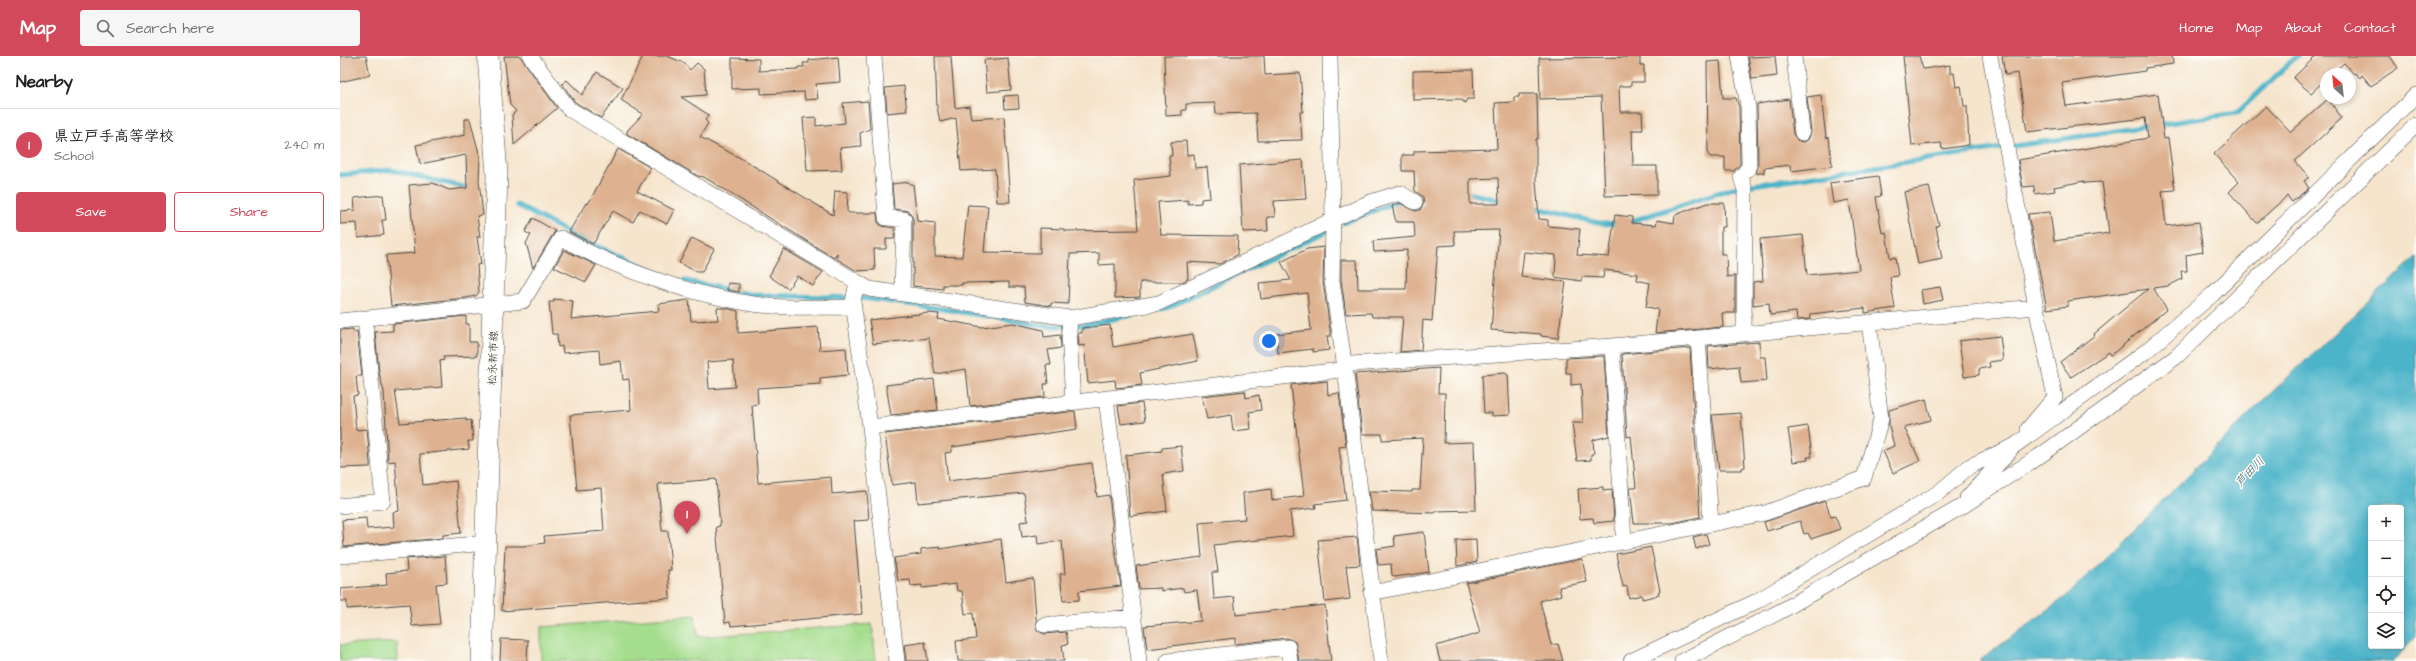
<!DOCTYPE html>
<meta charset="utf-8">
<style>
:root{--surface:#fff;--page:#f6f6f6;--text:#222;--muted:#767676;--line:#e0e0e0;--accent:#d1495b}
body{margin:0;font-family:"Architects Daughter","Klee One",sans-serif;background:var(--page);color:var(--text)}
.controls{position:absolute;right:12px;bottom:12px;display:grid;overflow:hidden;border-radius:4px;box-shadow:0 2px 6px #0003}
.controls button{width:36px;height:36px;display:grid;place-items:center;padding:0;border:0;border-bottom:1px solid var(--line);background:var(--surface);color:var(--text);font:20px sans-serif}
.compass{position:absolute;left:1980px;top:12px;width:36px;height:36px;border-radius:50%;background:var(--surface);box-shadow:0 2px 6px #0003;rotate:333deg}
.you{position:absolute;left:929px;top:285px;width:14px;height:14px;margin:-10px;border:3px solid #fff;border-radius:50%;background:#1a73e8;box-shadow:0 0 0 6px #1a73e833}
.badge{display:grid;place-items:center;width:26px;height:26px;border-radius:50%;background:var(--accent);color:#fff;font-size:13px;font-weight:700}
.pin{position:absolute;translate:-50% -33px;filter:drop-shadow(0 1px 2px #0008)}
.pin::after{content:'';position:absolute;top:21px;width:14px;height:12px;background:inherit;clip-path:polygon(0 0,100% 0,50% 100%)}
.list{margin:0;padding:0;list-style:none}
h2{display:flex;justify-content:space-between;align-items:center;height:52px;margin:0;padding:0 16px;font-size:17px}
h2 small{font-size:13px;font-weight:400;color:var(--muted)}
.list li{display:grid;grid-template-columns:26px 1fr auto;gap:12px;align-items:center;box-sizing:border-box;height:72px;padding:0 16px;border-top:1px solid var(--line)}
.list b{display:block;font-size:15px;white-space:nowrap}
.list p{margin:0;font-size:13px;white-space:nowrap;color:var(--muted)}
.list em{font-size:13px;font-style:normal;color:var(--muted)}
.actions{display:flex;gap:8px;padding:12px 16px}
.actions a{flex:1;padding:9px 0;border:1px solid var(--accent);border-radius:4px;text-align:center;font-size:14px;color:var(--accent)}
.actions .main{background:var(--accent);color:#fff}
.icon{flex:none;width:22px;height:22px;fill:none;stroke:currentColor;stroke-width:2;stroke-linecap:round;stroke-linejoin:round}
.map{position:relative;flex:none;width:2076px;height:605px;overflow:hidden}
header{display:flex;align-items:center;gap:24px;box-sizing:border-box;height:56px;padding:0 20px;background:var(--accent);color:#fff}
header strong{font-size:19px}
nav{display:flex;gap:22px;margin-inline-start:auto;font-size:14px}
.search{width:280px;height:36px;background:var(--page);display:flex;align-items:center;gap:10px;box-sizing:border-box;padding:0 14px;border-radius:4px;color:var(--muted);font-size:15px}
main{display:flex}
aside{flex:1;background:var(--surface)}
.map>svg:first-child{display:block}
.green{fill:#a5dd8e;stroke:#68845c}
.water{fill:#4bb4c9;stroke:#3b707a;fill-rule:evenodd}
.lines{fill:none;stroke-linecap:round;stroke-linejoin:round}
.stream{stroke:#4bb4c9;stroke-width:5}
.building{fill:#deb290;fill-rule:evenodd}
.minor-casing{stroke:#494743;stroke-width:16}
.secondary-casing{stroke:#494743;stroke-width:22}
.minor{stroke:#fff;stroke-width:15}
.secondary{stroke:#fff;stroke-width:21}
.labels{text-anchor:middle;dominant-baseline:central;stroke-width:3;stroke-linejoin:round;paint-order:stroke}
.street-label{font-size:11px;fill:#2b2b2b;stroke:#fdfcf7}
.water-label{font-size:12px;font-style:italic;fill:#38626a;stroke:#fdfcf7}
</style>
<header>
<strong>Map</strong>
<div class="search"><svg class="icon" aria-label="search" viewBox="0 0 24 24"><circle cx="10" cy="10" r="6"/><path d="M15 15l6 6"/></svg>Search here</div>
<nav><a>Home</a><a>Map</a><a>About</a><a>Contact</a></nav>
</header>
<main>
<aside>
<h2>Nearby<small></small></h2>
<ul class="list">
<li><span class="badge">1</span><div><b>県立戸手高等学校</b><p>School</p></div><em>240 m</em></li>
</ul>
<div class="actions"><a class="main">Save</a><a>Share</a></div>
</aside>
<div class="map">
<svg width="2076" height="605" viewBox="0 0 2076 605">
<rect width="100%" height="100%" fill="#fdfcf7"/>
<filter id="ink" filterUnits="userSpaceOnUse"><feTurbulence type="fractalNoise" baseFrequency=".025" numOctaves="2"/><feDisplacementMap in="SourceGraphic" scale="8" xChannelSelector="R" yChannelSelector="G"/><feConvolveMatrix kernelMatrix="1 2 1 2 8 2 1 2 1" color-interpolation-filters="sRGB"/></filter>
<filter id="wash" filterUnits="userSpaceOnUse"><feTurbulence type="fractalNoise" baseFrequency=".012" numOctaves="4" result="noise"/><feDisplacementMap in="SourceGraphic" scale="16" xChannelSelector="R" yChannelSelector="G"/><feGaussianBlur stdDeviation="0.9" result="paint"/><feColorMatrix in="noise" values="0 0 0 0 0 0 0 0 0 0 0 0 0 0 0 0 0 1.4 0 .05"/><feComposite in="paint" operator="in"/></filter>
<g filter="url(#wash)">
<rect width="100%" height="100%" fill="#f6e5cd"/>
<path class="green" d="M355,559L358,581L532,568L536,605H201V571Z
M57,586L58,605H0V589Z"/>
<path class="water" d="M2076,201V581L2053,605H1639L1728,539L1915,352ZM2031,452H2061V590H2031Z"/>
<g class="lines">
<path class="stream" d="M0,119L51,114L132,133
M1124,136L1165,145
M177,149L238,182L326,220
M1193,151L1263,168L1289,166L1393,132L1897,57L1957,0
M1004,167L1056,146
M345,225L414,239L522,242L597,252L707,270L744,269L792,259
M821,253L829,251L989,174"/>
</g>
<g id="blocks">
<path class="building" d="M0,0H26L30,19L0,26Z
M164,0H180L217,52L174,89L172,59L176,55L170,49Z
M303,0H327L344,7L350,14L357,7L364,13L366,39L341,41L369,59L365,64L368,67L360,81L404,104L493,159L495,135L508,136L507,155L509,157H537L538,166L541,170L555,172L554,183H546V193H534L535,214L517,215L497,203V197L494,202L364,121L358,120L287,78V75L303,58L281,44Z
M595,0H611L615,52L629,50L631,63L664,61L670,146H657L655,113L621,115L616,62L600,66L597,51Z
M824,0H924L925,19L960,17L963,56H960L962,84L918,85L916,57L876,58L875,47L846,48V54H842V59L826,60Z
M1435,0L1437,20L1412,23L1408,1Z
M1563,0H1579L1583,13L1610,9V17H1614L1616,31L1621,30L1624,50H1627L1629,89L1602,93L1601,87L1572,90Z
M1662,0H1832L1833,8L1805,12V15L1722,27L1726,50L1818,38L1824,83L1828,82L1835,134L1822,135L1826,170L1859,166L1863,196L1846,199L1847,215H1841L1842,223L1828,230L1813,232L1827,253L1771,299L1769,296L1731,321L1720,306L1755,279L1754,278L1808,233L1728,245V250L1707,253L1688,158L1710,156L1714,185L1769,177L1762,126L1744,127V125L1714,131L1715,135L1695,138L1694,130L1683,131L1678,104L1808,82L1805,62L1687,76L1678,17L1665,19Z
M1976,0H2050L2058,12L2031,30L2022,19L2020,22L2015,17L2014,18L2004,7L1991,18H1986V23L1971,37L1953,22Z
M498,1L500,26L476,28L478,43L465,44L464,36L421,38V32L392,33V2L419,3V15L458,13V11H464L463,7H469V4Z
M1300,1V9H1304V26H1291V30H1279L1280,56H1302L1303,74H1292L1293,110H1317V139L1265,140L1261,41L1200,43L1199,2Z
M668,2L671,34L647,36L644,4Z
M1380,5L1383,42H1396L1399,51L1400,108L1394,115H1385V101H1370L1368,98L1367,6Z
M1133,14L1134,43H1127L1125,47L1120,43L1073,44V15Z
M257,16L283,32L261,62L235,46L222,28L227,24L242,39Z
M564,30L567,55L547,57L545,32Z
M1179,38H1197L1198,83H1196V125L1199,163L1208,164V170L1240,173L1237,199L1269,201L1275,159L1292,161V167L1316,169L1317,164L1334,167L1335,159L1367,147H1384L1385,171H1381V198H1386L1387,221L1395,220V257H1382L1383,271L1315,277L1318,253L1306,251L1310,227L1297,224L1298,218L1264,214L1263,222L1242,221L1241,225L1215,221L1216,199L1184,196L1181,221L1226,226L1218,282L1201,280V278L1151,274L1159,174L1114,175L1115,189L1098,190L1092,265L1083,264L1081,294L1060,296L1063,261H1032L1031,257L1006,258L1001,224V204H1017L1018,233H1066L1067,194L1034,196L1033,185L1075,181L1074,166H1056L1052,150L1060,147L1075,155L1080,154L1084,147L1083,141L1075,135L1074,115H1062V99H1074V95L1157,93L1155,47L1174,46V41H1179ZM1158,122L1159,148H1130V123Z
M678,39L679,52L665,53L664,40Z
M1481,39L1486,82L1489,81L1492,110L1451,115L1450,109L1424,112V117H1416L1418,111L1417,48L1449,43L1453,78L1458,85L1463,86L1468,84L1471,76L1467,41Z
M1988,43L2002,62L1955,105L1969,121L1964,125L1969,132L1952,146L1947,140L1917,167L1889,136L1899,126L1874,98L1926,50L1951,76Z
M528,45L530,73L520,77L521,90L500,92L502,114L467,115L463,62L476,61V70L505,67L503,47Z
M125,63H130L140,101L139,125L143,159L137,160L140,181H137L141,208L137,209L139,236L136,240L125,242L51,250L46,199L75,197L69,129L93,127L109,134L127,132L126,99L80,108L76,89L125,79Z
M846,85L847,99L854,98L855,112L867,111L870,142L861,143V147L848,148V144L818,146L821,179L898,180L897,199L880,208L847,206L848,223L842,226H800V241L775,242V208L759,209V197L730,198L728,248L711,247V250L685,246L684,231H669V226L622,227V229H603V233L573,230V163L569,155L554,153L552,128L569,126V128H573L577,165L595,167V200L622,201L628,149L648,150L644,196L700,197V172L724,173V175L798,174L794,124L831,120L829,100H832L831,86Z
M278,93L311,112L297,135L334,154L327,168L300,154L293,166L273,155L253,188L229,176L246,147L248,148Z
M963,104L966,143L934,145L935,161H927L928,175L903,176L899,109Z
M1538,120L1541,140L1536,141L1542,177L1546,176L1550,202L1555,201L1558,220L1550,221L1555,252L1525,257V252L1470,258L1471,263L1457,264L1456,256L1430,259L1429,247L1413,249V226L1423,225L1420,183L1463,179L1467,219L1519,214L1509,144L1493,147L1490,127Z
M1589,131L1599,169L1596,170L1602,203L1578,208L1564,136Z
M43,139L46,164H42L44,179L18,182L17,167L0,168V155L15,154L14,142Z
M193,162L215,175L193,212L186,187L191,179L185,176Z
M352,182L374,193L362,216H357L339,207Z
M984,191L983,226L991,280H987L989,294L973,296V293L938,297L936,278L971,274L967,237L921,243L919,227L951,224L941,206L967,193Z
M444,193L483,216L473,230L457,220L448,233L429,220Z
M224,194L256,209L246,226L214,211Z
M388,227L399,228V236L387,234Z
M1600,231L1603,244L1583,248L1581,234Z
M214,243L233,245L231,263L319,255L318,248L349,244L351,265L378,264L377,252H386L398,255V277L478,271L480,294L506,292L508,319L480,322V328L417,332L418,348L412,349L418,427L491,421L492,438L527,435L529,464L514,465L522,558L391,570L390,566L385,567L376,471L380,470L376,423L318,428L322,475H328L331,514H328L330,542L162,555L165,490H183L205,487L204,480L264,475L261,432L237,434L230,359L291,354L289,323L283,324L281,305L260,308L259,294L223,297L222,290L218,291L217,278H212L209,246H214ZM393,304L395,331L369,333L367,306Z
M588,257L599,258L598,263L642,271L673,267L703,274L704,281L720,279L721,292L708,294L711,309H706L708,328H704L705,341L630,350L626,313L595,318L589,282L533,288L529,264Z
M126,260V268H129V286H137V300L103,301L104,304L100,305L102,331L55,335L60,367L126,362V365L131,364L133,385H128L129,393L80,398L83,429L116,425L121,477L103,479V482L4,491L2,464L26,462L27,473L54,471L53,456L59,455L55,405L48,406L44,336L39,317L35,276L53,275V268Z
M770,269L773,291L853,278L858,305L800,317L802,329L776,332L775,324L748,327L744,289L739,290L738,277H742V272Z
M13,273V276L17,275L22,320H16L18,339L13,340L16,374L27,373L30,407V411L0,412V274Z
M1660,280L1663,304L1649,306L1650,311L1639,313V319L1624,321L1619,285Z
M1419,286L1420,301H1425L1427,325L1401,327L1399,310L1369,313L1368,290Z
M1350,292L1360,461L1332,467H1294L1290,432H1296L1291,380L1287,381L1282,298Z
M1264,300L1269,380L1253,384L1254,398H1251V404L1237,405L1232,367H1243L1241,328L1231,329V317H1226V302Z
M1099,312L1098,337H1105L1104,387L1134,386L1136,454L1095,455V457L1032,455L1029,435L1072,436V434H1080L1083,382L1042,384V378H1022L1015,318Z
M1165,317L1168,319L1170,359L1152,360V357H1144L1142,319Z
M594,323L598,354L551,359L546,329Z
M987,325L988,339L999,337L1006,390L999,391L1006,444L975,448L976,452L950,455L953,480L874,489L878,516H872L874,543L894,541L896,559L985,549L991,605H959L955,586L947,582L895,588V582L807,593L804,570L861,565L857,534L844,536L843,532L821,535V532L799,533L796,510L862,501L859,467L905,463L903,437L931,433L932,444L964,440L951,329Z
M905,335L906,342L919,339L921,354L909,356L911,373L893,375L891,359L867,363L862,340Z
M1586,343L1591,364L1564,371L1580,405L1553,417L1543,395L1554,390L1549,369V354Z
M802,347L805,365L781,368L778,350Z
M735,355L737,373L612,391V396L605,397L608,425L752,407L757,441L769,439L773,475L772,476L781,530L739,535V544L723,545L720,518H725L722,485L698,488L697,479L682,481L680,466L688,465L684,437L578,447L576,426L552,429L545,378Z
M1401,357L1405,411L1402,412V414H1379L1372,359Z
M1468,370L1472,401H1467L1468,404L1453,406L1448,373Z
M841,390L844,415L823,418L827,455L790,460L786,399L822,395V392Z
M1263,431V434L1272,433L1274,465L1254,467L1253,462L1240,463L1238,433Z
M1485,445L1491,461L1495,460L1500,473L1471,483L1468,477L1464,478L1460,465L1427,475L1424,466Z
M1084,476L1089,516L1055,521L1052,519L1051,508L1038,509L1036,493L1055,490L1054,480Z
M1366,478L1369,488L1356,493L1353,481Z
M1017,481L1020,509L1006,510L1010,543L985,546L978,484Z
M661,483L666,526L693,522L697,574L704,578L726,576L728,588L722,589L724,605H618L616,585L636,583L633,557L625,558L622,535H617L616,528L582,532V529L571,530L570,524L558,525L554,502L581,498V493L600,491V493Z
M1136,483L1137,506L1117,510L1116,484Z
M1311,491L1320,535L1318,536L1319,539L1302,543V539L1289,542L1287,530L1283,531L1276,498Z
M105,500L107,527L96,528L100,568L72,570L69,548L7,553V545H0V533L47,529L46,517L67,515L66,503Z
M1242,503L1247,526L1219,531L1221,539L1200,545L1211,589L1218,588L1223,605H1100L1096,590L1140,577L1126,527Z
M161,583L188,584L187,605H160Z
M585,586L588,605H566L564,589Z"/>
</g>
</g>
<g filter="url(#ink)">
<use href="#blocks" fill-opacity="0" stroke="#494743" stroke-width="1"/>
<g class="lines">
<defs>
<path id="minor" d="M190,0L229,53L517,226L513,246L530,371L557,605
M534,0L546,162L564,163L562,238
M990,0L993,164L992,225L1005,312L1041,605
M1399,0L1408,50L1409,111L1401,121L1405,134L1404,278
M1454,0L1462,77
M1650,0L1696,251L1715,341L1688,373
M517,226L529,233L730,262L819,247L1028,147L1060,137L1075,146
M730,262L729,276L733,346
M0,265L183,245L221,182C280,214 342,236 407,247C442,253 479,251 514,251
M1358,282L1371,467
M1272,290L1284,485
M766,342L799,605
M530,371L1000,314L1012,308L1272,290L1696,251
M1627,442L1669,396
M0,450L43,445L25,263
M0,500L147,487
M1031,537L1425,457L1524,422L1541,363L1529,266
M704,569L793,561
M828,605L948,591L950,605
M1291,605L1417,545L1598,437L1630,410L1674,390L1805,296L1873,238L2076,39
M1342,605L1443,554L1626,448L1704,397L1836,301L2076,69"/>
<path id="secondary" d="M142,605L157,118L148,0"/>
</defs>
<use href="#minor" class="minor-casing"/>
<use href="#secondary" class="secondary-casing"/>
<use href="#minor" class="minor"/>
<use href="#secondary" class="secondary"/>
</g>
</g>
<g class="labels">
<g class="street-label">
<text transform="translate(153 302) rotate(-88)">松永新市線</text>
</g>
<g class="water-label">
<text transform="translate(1910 416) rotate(-47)">芦田川</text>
</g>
</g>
</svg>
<div class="controls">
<button>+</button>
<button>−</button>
<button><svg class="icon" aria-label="locate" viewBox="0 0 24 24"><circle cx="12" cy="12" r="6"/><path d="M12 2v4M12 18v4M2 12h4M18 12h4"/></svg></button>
<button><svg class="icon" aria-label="layers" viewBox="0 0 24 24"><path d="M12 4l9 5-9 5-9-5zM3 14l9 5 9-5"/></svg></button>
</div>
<svg class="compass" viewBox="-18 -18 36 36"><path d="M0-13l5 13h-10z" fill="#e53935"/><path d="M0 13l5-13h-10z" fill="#767676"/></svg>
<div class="you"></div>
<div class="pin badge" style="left:347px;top:478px">1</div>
</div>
</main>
